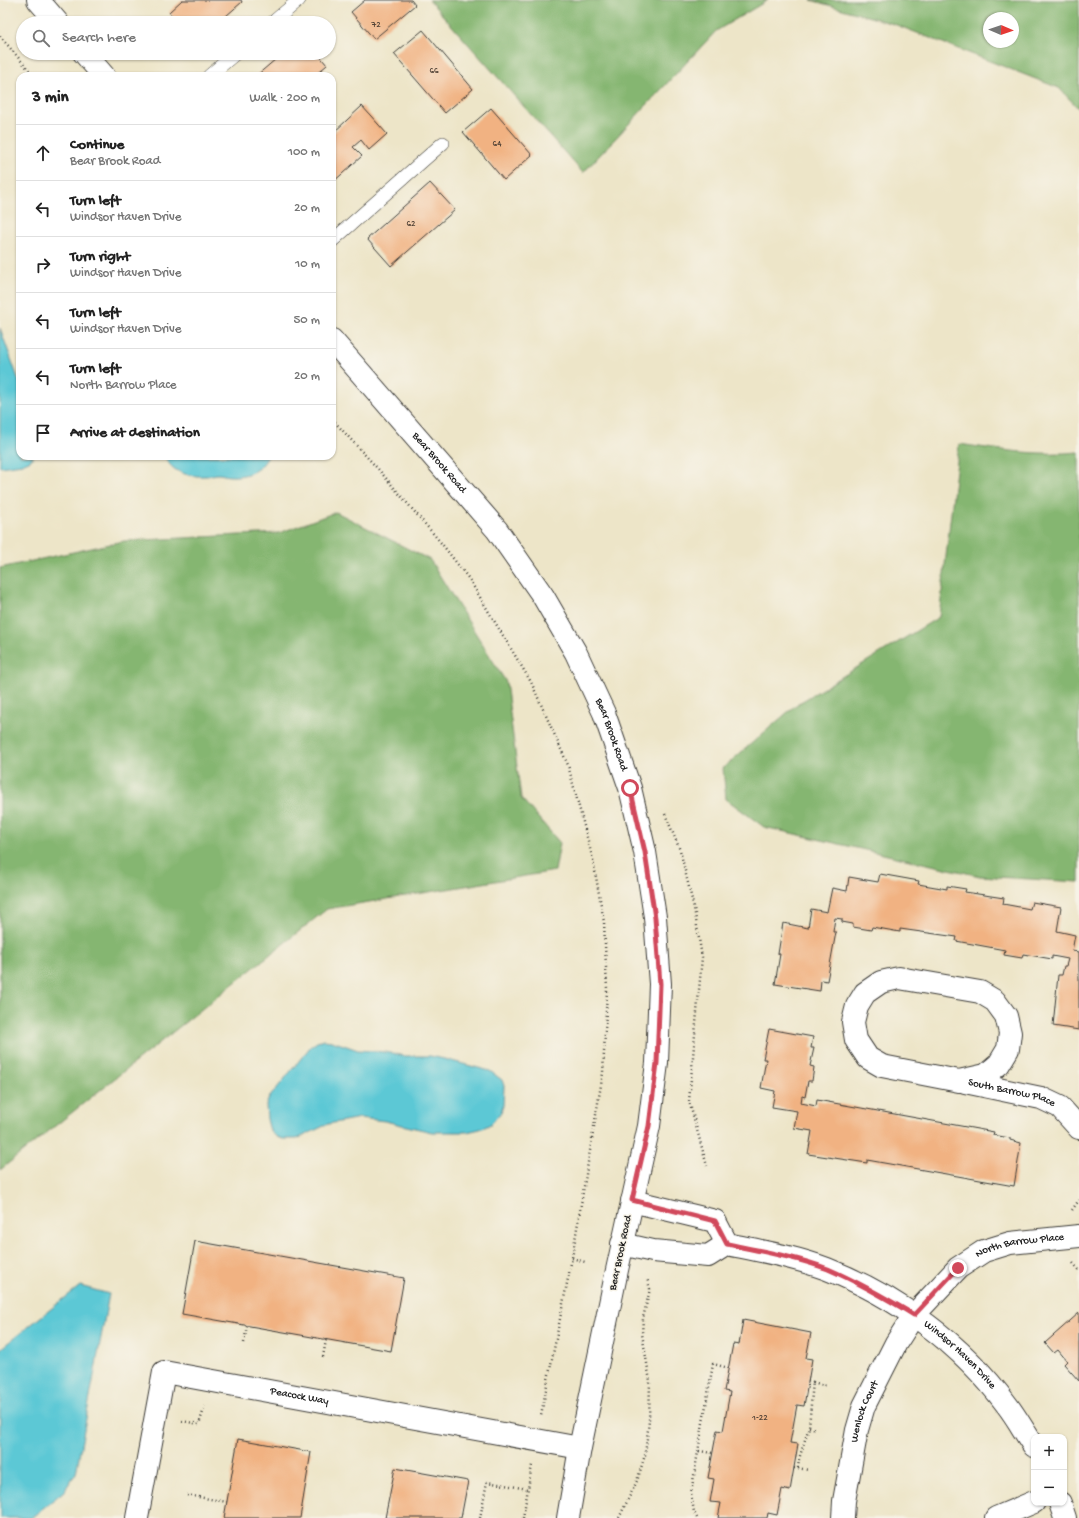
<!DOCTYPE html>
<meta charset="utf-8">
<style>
:root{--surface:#fff;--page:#f6f6f6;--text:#222;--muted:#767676;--line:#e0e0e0}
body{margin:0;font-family:"Gochi Hand",sans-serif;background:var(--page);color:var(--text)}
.controls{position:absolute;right:12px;bottom:12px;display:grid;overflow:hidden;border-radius:8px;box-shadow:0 1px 3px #0004}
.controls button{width:36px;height:36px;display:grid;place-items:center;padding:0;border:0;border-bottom:1px solid var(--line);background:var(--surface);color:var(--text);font:20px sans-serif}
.compass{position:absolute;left:983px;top:12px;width:36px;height:36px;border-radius:50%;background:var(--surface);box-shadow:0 1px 3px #0004;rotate:92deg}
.stop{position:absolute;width:12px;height:12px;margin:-9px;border:3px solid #d1495b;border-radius:50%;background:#fff}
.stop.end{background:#d1495b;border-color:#fff;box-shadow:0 1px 4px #0008}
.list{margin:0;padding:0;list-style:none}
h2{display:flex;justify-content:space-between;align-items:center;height:52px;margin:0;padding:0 16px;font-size:17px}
h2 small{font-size:13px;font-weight:400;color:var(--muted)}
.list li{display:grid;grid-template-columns:26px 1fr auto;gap:12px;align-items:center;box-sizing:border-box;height:56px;padding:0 16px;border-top:1px solid var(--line)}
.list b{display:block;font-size:15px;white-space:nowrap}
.list p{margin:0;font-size:13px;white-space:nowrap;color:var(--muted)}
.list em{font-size:13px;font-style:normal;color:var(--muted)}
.icon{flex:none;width:22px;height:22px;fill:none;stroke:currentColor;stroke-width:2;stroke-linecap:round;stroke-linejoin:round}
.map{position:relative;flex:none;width:1079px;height:1518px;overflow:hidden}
.search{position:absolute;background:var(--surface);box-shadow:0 1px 3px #0004;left:16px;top:16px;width:320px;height:44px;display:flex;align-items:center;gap:10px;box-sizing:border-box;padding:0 14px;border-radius:22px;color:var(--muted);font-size:15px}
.panel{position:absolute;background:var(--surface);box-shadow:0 1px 3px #0004;left:16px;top:72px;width:320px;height:388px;border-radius:12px}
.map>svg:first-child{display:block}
.forest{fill:#85b671;stroke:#506946;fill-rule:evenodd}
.water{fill:#5cc8d5;stroke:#3c7278}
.building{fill:#f1b282}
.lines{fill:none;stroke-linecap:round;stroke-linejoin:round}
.service-casing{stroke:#3b3a36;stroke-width:14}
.minor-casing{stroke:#3b3a36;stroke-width:24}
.path{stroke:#3b3a36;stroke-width:2.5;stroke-dasharray:1 3;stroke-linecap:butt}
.service{stroke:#fff;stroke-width:13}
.minor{stroke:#fff;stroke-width:22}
.route{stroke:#d1495b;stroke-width:5}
.labels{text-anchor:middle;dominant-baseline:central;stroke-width:3;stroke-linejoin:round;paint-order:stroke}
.number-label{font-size:9px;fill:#514236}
.street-label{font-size:11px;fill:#1c1c1c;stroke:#f7f3e8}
</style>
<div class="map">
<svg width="1079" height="1518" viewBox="0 0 1079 1518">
<rect width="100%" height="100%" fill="#f7f3e8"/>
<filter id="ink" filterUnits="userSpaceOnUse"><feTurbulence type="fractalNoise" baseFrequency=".025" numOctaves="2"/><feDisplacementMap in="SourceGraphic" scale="8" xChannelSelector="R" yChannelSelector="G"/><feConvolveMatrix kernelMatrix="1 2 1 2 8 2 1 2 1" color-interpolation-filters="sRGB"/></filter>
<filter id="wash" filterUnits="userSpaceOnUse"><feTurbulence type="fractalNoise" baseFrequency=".012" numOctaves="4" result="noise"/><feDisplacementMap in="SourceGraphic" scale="16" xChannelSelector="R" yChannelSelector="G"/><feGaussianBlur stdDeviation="0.9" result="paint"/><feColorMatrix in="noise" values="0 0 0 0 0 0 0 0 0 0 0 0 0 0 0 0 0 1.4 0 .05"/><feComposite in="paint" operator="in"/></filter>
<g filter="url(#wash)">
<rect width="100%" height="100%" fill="#ede5c8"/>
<path class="forest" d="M429,0H768L716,31L583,173Z
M811,0H1079V109L1059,88L894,24ZM989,18H1013V42H989Z
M959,444C999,450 1039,456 1079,452V882L980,876L764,827L726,799L723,768L796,705L939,617Z
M336,512L430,560L506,682L521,798L560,843L555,871L327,909L0,1170V568L124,541L279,533Z"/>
<path class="water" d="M0,328L20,384V456H33L31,460L22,464L0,467Z
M165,456H268C261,471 246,477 230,476C226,476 222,474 218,474C214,474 210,476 206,476C189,477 171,473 165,456Z
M324,1040L332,1041L358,1050L385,1052L405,1056H430L444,1059L490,1071L502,1080L504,1086L503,1106L501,1112L492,1123L487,1126L480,1129L467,1132H432L385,1121L360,1118L328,1124L297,1139H283L277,1137L271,1133L269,1127L267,1119L266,1105L269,1098L311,1046L317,1042Z
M80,1286L109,1294L76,1473L64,1491L31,1518H0V1349Z"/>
<g id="blocks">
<path class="building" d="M182,0H241L242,2L218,23H178L169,12Z
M365,0H411L415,5L374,39L351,12Z
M423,30L473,89L445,113L394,54Z
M283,53H317L327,65L314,76H256Z
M362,106L387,134L369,150L361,140L353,147L362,156L332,183V134Z
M491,108L532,155L504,180L463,132Z
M430,183L455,210L391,266L367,239Z
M880,874L919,881L918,884L947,889V886L966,889L965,892L1004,898L1003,904L1030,909L1032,902L1061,907L1057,931L1075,935L1072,951L1079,952V1030L1053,1026L1058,975H1062L1064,966H1066L1068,959L1052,956V959L1023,954L1022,958L1004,955L1005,950L956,941L957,937L900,929V932L872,927L871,930L853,927V924L842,922V919L835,918L833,932H836L827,981L821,980L820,991L775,984L780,954H778L783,923L808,928L811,909L827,912L832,888L847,891L849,877L878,882Z
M769,1029L813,1037L811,1048H814L810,1066L814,1067L812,1081H808L805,1097L802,1096L801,1103L816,1106L817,1100L994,1132L993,1135L1010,1138V1140L1021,1143L1014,1186L867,1160V1163L808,1154L812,1131L794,1128L797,1111L772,1107L775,1091L761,1088L766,1059H763Z
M195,1241L404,1278L391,1351L182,1314Z
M1079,1313V1381L1064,1364L1067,1361L1058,1350L1054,1353L1045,1343Z
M743,1320L811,1333L806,1358L812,1359L804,1406L797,1405L790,1443L798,1444L790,1491L782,1489L777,1515L768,1513L767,1518H718L721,1503L710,1502L714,1479L708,1478L717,1430L723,1431L730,1392L724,1391L733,1344L739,1345Z
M238,1439L311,1452L300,1518H224Z
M395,1468L468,1481L461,1518H385Z"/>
</g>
</g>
<g filter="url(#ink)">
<use href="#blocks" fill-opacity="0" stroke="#3b3a36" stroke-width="1"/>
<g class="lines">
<defs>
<path id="service" d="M272,23L299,0
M209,76L236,53
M332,241L443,143"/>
<g id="minor">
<path d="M38,0L58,23"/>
<path d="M84,53L104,76"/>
<path id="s1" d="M332,340L497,530L543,596L576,653L604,713L630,788L645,852L655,917L660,984L657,1063L649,1126L617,1270L580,1448L568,1518"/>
<path d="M899,978L980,992L995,1001L1006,1016L1010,1033L1008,1049L999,1064L986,1075L959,1081L882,1066L868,1058L856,1040L853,1022L857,1006L865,993L881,982Z"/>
<path id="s2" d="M965,1082L1041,1098L1060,1107L1079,1128"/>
<path d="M632,1201L715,1221L727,1244"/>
<path id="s3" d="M622,1244L653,1251L708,1256L727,1244C761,1251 795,1257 827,1269C898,1297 962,1344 1007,1405C1017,1418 1025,1433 1034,1446"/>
<path d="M1060,1503L1065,1518"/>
<path id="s4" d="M137,1518L164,1372L580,1448"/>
<path id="s5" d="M843,1518L844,1501L857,1430L864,1406L896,1343L914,1315L958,1268L984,1251L1010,1243L1079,1236"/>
<path d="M996,1518L1034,1502"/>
</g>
</defs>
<use href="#service" class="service-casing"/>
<use href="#minor" class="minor-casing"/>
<path class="path" d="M0,36L34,76
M332,419L379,470L442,544L469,579L531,682L568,765L593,860L604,922L607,989L603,1073L572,1258L541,1415
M665,814L680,850L694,908L702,957L689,1101L707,1166
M1072,1210L1079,1200
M572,1258L585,1262
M1073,1263L1079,1270
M244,1343L247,1326
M323,1357L326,1340
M813,1382L826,1386
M182,1421L199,1424L205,1406
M809,1427L816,1429
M699,1451L712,1453
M794,1468H798L799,1459L809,1427L813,1382L808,1381
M798,1468L808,1470
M187,1495L227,1502
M480,1518L487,1482L528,1489
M523,1518L532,1465
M619,1518L637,1481L645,1455L649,1421L650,1381L642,1334L643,1318L650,1289L647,1278
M697,1518L694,1512L691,1493L713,1364L729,1368"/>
<use href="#service" class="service"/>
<use href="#minor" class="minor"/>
</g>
</g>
<g class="lines" filter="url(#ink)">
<path class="route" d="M630,788L645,852L655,918L660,984L657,1063L649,1126L632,1200L715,1221L727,1244C761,1251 796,1257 828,1269C858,1282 886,1298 914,1315L958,1268"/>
</g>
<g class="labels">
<g class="number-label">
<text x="376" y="25">72</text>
<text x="434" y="71">66</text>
<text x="497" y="144">64</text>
<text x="411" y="224">62</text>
<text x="760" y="1418">1-22</text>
</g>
<g class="street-label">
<text stroke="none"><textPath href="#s1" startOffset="163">Bear Brook Road</textPath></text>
<text stroke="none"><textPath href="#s1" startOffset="487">Bear Brook Road</textPath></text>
<text stroke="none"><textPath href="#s2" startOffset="48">South Barrow Place</textPath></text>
<text stroke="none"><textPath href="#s5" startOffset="350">North Barrow Place</textPath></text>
<text transform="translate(621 1253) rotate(-78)">Bear Brook Road</text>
<text stroke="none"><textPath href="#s3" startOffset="372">Windsor Haven Drive</textPath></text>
<text stroke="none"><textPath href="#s4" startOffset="286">Peacock Way</textPath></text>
<text stroke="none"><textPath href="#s5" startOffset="109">Wenlock Court</textPath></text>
</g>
</g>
</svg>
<div class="controls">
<button>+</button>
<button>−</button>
</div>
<svg class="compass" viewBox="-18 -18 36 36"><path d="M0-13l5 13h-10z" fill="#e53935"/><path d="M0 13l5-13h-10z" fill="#767676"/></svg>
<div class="stop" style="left:630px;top:788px"></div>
<div class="stop end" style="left:958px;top:1268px"></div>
<div class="search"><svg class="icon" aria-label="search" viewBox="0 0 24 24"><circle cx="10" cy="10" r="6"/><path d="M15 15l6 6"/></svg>Search here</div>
<section class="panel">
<h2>3 min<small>Walk · 200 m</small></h2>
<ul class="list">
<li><svg class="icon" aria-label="ahead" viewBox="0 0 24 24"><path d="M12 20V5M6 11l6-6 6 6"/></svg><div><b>Continue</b><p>Bear Brook Road</p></div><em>100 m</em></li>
<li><svg class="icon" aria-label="left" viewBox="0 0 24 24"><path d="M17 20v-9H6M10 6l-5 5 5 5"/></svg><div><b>Turn left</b><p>Windsor Haven Drive</p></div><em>20 m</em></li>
<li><svg class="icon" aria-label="right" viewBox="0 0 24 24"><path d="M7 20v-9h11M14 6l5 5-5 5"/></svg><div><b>Turn right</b><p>Windsor Haven Drive</p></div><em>10 m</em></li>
<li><svg class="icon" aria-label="left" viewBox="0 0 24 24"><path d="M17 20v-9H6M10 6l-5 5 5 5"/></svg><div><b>Turn left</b><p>Windsor Haven Drive</p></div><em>50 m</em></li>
<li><svg class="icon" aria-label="left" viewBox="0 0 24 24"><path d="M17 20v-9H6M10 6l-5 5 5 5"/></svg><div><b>Turn left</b><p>North Barrow Place</p></div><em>20 m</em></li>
<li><svg class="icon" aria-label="arrive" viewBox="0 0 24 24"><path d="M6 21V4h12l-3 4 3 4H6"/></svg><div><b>Arrive at destination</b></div></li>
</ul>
</section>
</div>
